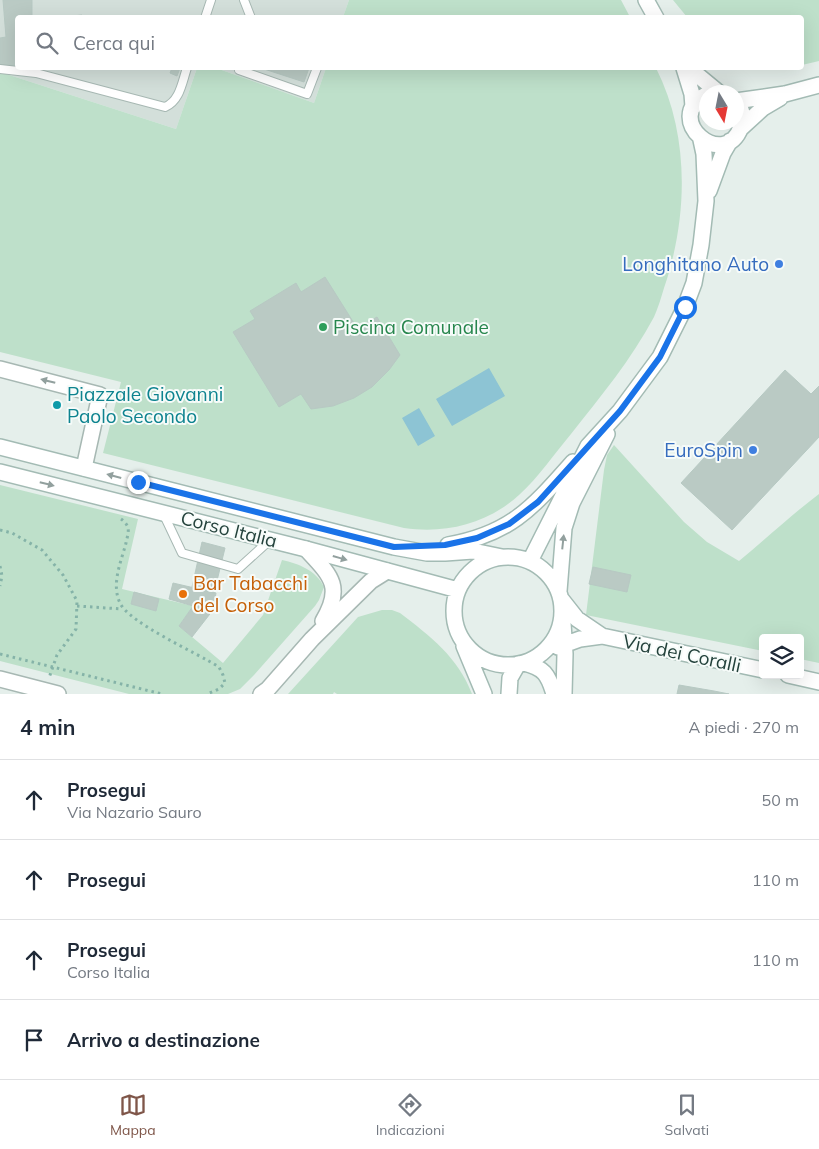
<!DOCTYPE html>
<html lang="it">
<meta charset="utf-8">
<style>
:root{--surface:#fff;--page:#f2f2f3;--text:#1f2937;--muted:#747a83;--line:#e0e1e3;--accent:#7f5649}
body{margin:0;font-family:Mulish,sans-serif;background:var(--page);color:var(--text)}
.controls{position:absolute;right:15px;bottom:15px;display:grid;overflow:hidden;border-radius:5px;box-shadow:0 5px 20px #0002}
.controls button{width:45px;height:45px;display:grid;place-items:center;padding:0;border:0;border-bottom:1px solid var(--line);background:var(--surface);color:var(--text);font:25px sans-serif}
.compass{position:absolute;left:699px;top:85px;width:45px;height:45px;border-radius:50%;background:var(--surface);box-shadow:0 5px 20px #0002;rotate:170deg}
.stop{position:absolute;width:15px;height:15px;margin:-11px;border:4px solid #1a73e8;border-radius:50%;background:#fff}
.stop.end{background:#1a73e8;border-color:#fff;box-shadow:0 1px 5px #0008}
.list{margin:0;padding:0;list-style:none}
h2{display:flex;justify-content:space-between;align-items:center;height:65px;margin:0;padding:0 20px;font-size:21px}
h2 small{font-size:16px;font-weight:400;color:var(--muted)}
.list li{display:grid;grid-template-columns:32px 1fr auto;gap:15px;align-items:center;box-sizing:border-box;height:80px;padding:0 20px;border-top:1px solid var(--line)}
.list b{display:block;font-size:19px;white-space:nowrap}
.list p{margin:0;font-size:16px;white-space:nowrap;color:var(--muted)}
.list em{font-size:16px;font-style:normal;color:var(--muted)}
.icon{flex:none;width:28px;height:28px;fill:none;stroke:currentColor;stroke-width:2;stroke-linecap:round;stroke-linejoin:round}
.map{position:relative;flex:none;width:819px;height:694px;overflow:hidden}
.search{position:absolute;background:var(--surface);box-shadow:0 5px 20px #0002;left:15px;right:15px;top:15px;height:55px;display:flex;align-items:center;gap:12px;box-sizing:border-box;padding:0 18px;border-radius:5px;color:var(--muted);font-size:19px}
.sheet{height:385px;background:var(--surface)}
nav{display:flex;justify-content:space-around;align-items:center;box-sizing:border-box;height:70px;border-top:1px solid var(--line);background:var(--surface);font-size:14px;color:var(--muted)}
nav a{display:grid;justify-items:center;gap:2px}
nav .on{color:var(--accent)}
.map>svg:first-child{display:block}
.built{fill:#d3dfda}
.green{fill:#bee0ca}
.water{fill:#8dc4d4}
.building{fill:#bacac4;stroke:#b7c9c3}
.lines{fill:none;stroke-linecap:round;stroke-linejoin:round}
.lane-casing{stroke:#a7b8b3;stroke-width:10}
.street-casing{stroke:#a7b8b3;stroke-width:18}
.secondary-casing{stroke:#a3bbb4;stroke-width:18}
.path{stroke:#85b3a8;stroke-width:3;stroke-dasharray:2.5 4;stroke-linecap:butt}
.lane{stroke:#fff;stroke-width:8}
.street{stroke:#fff;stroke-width:15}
.secondary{stroke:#fff;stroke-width:15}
.oneway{fill:#92a09e}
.route{stroke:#1a73e8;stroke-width:6}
.shop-dot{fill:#3f7fe0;stroke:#f6fbf9;stroke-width:2}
.leisure-dot{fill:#2e9e5b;stroke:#f6fbf9;stroke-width:2}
.culture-dot{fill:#0f9aa8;stroke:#f6fbf9;stroke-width:2}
.food-dot{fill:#e8710a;stroke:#f6fbf9;stroke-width:2}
.labels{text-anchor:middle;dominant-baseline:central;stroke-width:4;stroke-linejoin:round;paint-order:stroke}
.shop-label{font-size:19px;fill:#366cbe;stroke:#f6fbf9;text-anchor:end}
.leisure-label{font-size:19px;fill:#27864d;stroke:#f6fbf9;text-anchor:start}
.culture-label{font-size:19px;fill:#0d838f;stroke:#f6fbf9;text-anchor:start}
.street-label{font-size:19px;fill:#24423c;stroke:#f6fbf9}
.food-label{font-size:19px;fill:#c56008;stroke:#f6fbf9;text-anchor:start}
</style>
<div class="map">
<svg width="819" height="694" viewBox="0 0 819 694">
<rect width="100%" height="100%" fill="#e5efeb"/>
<path class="built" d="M0,0H349L343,17L18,18V68H197L176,129L0,72Z
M216,68H326L314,103Z"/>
<path class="green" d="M349,0H621L630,17H343Z
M673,0H819V61L802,65V18L687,17Z
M197,68H216L314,103L326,68H656C690,135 688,218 664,288C661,298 658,308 654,317C631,360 601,396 571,434C554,454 539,477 519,495C487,524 446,534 404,528L103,453L121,382L0,352V72L176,129Z
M614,445L684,522L707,542L739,561C766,539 791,515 819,494V663L800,659V638H763V651L586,615L604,470L607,455Z
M0,485L138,519L122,589L193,606L179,626L223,663L263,615L282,560C299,564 316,570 324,587L319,600L315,606L254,675L240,689L228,694H129L0,661Z
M382,610H392L400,613C430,636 458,657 472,694H337L334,692L333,694H288L358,617Z"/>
<path class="water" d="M489,368L505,396L452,426L436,399Z
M419,408L435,436L418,446L402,418Z"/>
<path class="building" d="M3,0H32V18H18V65L0,66V38L6,37Z
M82,15V18H54Z
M172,68H180L177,76L170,73Z
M261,68H309L304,82Z
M325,277L357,328L377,317L400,355L389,370L372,387L354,398L333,406L311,409L301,394L279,407L233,332L255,319L250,311L296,283L301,292Z
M785,370L811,394L819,386V437L732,530L681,483Z
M202,542L225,548L214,593L192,587Z
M593,567L631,575L627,592L589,584Z
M173,583L216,593L213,610L192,637L179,626L193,606L169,599Z
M134,592L159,599L156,611L131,604Z
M679,685L714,691L729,694H677Z"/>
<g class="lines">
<defs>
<path id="lane" d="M244,0L251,18
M205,18L211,0
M240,68L239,70L307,94L317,68
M0,69L36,73L165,107C180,101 182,82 187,68
M164,515L182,553L238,569L270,540"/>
<path id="street" d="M0,369L100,395L84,468
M306,549C330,575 344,586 323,621
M0,679L58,694
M261,694L268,689L312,639L371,581L387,571"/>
<path id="secondary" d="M646,0L656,18
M684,68L692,94L693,107
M689,68L718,92
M706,95C661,118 724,173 741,127C745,118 742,109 736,102
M736,101L785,94L819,85
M740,129L763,108L780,98
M709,191L723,153L730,141
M0,447L394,547L427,553H445L473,551L502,557
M0,472L306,549L458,590
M448,545C511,534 533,507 573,462
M454 611a54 54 0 1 1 108 0a54 54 0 1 1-108 0Z
M530,561L588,446L620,411L660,357L685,307L694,283L701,245L706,201L704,154L701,140
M559,591L564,528L572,503L607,434
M562,600L577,619L602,636L763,670
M563,623L565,654L564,694
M464,646L484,694
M558,647L580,639L602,636
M524,663C544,668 548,674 554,694
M788,675L819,682
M509,694L510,678L518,664"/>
</defs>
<use href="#lane" class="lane-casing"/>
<use href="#street" class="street-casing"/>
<use href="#secondary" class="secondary-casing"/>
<path class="path" d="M121,519C124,521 127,524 128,528C129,532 127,538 126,543C121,562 111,584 120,603C129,623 197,653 219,667L223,675L225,683L219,689L207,694
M0,530L12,533L42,550L63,575L77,601L76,629L57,655L49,678
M0,566L2,576L0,586
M77,606L122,609
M0,654L162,694"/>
<use href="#lane" class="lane"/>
<use href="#street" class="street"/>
<use href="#secondary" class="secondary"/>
</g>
<defs><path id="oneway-solid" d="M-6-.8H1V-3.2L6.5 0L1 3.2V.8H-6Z" transform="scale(1.25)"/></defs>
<g class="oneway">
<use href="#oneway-solid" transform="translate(48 381) rotate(-166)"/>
<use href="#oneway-solid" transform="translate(114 476) rotate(-165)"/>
<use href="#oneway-solid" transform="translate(47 484) rotate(14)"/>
<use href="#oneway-solid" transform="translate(563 542) rotate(-84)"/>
<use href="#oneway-solid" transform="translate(340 558) rotate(16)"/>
</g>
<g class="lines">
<path class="route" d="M138,482L394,547L445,545L477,538L509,524L538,502L620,411L660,357L685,307"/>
</g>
<g class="shop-dot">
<circle cx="779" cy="264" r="5"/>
<circle cx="753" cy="450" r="5"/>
</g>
<circle class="leisure-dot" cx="323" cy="327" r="5"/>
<circle class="culture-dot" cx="57" cy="405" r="5"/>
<circle class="food-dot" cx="183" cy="594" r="5"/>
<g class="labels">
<g class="shop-label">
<text x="769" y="264">Longhitano Auto</text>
<text x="743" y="450">EuroSpin</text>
</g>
<g class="leisure-label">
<text x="333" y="327">Piscina Comunale</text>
</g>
<g class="culture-label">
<text x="67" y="394">Piazzale Giovanni<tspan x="67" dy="22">Paolo Secondo</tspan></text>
</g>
<g class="street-label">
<text transform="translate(229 529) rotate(14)">Corso Italia</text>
<text transform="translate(682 653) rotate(12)">Via dei Coralli</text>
</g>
<g class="food-label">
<text x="193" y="583">Bar Tabacchi<tspan x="193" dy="22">del Corso</tspan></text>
</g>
</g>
</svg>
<div class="controls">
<button><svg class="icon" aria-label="layers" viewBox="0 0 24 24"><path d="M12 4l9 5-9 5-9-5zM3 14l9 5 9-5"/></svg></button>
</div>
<svg class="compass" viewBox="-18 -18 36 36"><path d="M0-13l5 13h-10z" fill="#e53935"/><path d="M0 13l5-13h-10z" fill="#747a83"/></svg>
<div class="stop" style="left:685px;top:307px"></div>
<div class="stop end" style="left:138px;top:482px"></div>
<div class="search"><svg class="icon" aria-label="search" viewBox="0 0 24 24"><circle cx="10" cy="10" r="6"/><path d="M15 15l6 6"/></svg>Cerca qui</div>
</div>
<section class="sheet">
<h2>4 min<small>A piedi · 270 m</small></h2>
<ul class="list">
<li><svg class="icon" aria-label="ahead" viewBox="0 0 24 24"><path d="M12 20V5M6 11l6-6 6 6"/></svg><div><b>Prosegui</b><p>Via Nazario Sauro</p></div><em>50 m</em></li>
<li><svg class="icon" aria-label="ahead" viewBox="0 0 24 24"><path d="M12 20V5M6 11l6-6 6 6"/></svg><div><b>Prosegui</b></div><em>110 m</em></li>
<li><svg class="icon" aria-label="ahead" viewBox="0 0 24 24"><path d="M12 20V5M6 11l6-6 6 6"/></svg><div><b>Prosegui</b><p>Corso Italia</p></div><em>110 m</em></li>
<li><svg class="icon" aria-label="arrive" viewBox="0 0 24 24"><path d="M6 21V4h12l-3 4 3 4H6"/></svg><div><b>Arrivo a destinazione</b></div></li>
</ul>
</section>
<nav>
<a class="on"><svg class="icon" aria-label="map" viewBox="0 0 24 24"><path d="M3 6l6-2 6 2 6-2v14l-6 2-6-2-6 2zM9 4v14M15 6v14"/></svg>Mappa</a>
<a><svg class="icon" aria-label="directions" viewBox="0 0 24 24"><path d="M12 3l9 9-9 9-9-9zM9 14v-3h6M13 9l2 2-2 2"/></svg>Indicazioni</a>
<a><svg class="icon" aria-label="saved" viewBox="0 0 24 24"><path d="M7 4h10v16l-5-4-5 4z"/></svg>Salvati</a>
</nav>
